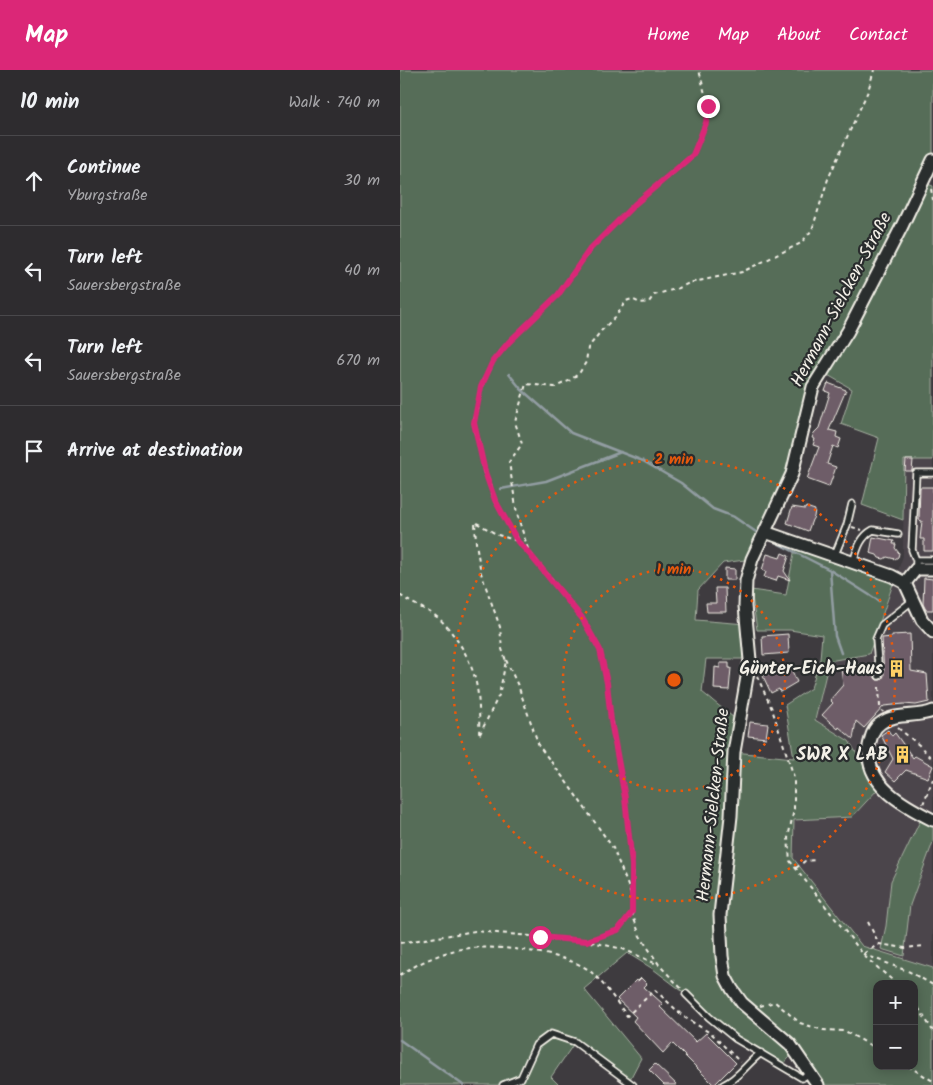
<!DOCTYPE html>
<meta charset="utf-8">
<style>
:root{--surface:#2e2c2f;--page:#3a383b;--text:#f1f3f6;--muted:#a7a7aa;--line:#49484b;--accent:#db2777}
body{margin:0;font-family:Kalam,sans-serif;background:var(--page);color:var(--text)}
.controls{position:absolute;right:15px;bottom:15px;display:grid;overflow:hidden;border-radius:10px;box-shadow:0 2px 12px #0003}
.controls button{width:45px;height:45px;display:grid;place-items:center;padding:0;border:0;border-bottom:1px solid var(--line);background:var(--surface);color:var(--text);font:25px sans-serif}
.stop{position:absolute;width:15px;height:15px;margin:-11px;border:4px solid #db2777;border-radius:50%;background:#fff}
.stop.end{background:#db2777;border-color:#fff;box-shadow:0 1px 5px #0008}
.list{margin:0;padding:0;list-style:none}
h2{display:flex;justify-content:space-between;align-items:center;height:65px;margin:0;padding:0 20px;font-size:21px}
h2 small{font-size:16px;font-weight:400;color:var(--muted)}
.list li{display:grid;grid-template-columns:32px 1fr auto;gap:15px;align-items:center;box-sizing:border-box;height:90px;padding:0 20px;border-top:1px solid var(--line)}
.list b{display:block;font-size:19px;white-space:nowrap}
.list p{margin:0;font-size:16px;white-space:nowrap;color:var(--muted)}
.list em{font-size:16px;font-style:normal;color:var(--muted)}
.icon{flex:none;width:28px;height:28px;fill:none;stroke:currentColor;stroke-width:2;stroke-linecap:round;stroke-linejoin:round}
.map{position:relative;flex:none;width:533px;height:1015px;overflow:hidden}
header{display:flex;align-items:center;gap:30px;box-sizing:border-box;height:70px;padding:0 25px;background:var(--accent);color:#fff}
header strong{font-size:24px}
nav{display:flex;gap:28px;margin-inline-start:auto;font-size:18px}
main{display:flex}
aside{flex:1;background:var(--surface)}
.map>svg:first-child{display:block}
.built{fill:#4c454b}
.green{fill:#566d59;stroke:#a5afa0;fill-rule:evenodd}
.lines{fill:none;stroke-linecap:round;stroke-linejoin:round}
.stream{stroke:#929da2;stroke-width:2.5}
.building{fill:#6e5d67;stroke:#f4f1e8}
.service-casing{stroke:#f4f1e8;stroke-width:9}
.minor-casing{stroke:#f4f1e8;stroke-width:15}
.path{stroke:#f4f1e8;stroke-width:2;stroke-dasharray:4 4;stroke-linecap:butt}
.service{stroke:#2a2d2e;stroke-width:5.5}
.minor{stroke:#2a2d2e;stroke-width:11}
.route{stroke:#db2777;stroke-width:6}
.ring{fill:none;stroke:#e8590c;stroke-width:2.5;stroke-dasharray:2.5 5}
.labels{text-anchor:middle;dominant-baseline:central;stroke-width:4.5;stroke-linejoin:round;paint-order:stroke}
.street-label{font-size:18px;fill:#f4f1e8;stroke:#2a2d2e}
.poi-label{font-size:18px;font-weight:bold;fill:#f4f1e8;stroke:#2a2d2e;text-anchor:end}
.centre{fill:#e8590c;stroke:#2a2d2e;stroke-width:2.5}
.ring-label{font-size:15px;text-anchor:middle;font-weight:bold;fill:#e8590c;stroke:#2a2d2e;stroke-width:4.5;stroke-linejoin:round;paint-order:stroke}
</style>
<header>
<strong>Map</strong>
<nav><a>Home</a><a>Map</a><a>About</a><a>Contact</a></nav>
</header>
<main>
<aside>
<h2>10 min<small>Walk · 740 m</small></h2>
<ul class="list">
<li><svg class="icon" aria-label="ahead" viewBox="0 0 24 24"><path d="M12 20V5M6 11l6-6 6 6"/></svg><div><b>Continue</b><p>Yburgstraße</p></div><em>30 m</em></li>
<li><svg class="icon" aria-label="left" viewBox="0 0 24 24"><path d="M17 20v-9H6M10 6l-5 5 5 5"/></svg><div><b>Turn left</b><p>Sauersbergstraße</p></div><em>40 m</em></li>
<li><svg class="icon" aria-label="left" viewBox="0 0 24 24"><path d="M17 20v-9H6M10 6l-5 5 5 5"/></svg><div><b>Turn left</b><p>Sauersbergstraße</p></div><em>670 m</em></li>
<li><svg class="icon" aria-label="arrive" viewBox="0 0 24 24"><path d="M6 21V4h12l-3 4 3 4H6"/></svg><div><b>Arrive at destination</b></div></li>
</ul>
</aside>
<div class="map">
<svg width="533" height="1015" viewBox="0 0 533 1015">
<rect width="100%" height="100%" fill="#3e3b3f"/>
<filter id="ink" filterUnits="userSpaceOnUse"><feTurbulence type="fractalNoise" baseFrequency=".02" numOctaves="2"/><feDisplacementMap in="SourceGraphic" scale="10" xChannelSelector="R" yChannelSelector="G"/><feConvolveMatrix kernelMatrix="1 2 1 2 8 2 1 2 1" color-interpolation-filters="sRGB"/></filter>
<g filter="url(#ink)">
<path class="built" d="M504,389L533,390V898L462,876L393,788L394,750L452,747L449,671L415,650L429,591L470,584L503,486Z"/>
<path class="green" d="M0,0H533V90L522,112L533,116V390H504L503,450L462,435L479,368L441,354L452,319L426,304L418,308L398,386L352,489L323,493L298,520L296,550L346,554L343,589H306L302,622L339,652L334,682L394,688L385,635L411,618L420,589L422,565L390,560H357L351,520L386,525L395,478L494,511L469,584L429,591L415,650L449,671L478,719L452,747L394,750L393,788L462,876L533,898V1015H423L395,981L382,996L336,969L286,924L253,899L227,883L184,919L241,988L229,1011L232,1015H228L229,1011L175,972L151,1007L159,1015H0ZM477,914H514V996H477Z
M521,749L533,755V772L510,835L504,886L481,879L486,856L491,811Z"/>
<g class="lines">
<path class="stream" d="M109,304L121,319L171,363L243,391L281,413L313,439L334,447L359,464
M101,419L146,411L221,382
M371,470L430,500L479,531
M430,500L435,566L441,583
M0,970L63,1015"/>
</g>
<path class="building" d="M428,313L446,320L429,360L437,362L436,367L441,369L438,378L433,376L427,394L436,397L429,417L407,409L419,377L413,375L415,369L412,368L414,363L419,358L430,323L425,321Z
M506,390H513L512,401H505Z
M520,417H533V481H524V469H520L522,451L519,450Z
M392,437L405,439L406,437L415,440L414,447L412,450L408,461L387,453Z
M473,467L494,471L493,474H496L495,478L499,483L498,487L495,489L487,487L484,489L479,488L477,485L470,483Z
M382,483L389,486L384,501L390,510L378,506L376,511L364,507L366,502L362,500L367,484L380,488Z
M325,498L335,499V510H325Z
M524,508L533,509V540H526L523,534Z
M315,518H325L326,542H307L306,533H316Z
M388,564L389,583L363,585L362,566Z
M510,564L511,601L527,604L529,632L516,635L504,634L484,636L464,658L456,651L453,669L439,657L438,659L422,645L433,633L430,630L443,615L441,598L457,594L458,595L473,594L475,608L477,610H481L484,606L482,568L492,567V565Z
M320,593H329V598H331L329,620L314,619L315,597L320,598Z
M389,594L397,612L380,622L379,619L371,623L363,606Z
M350,652L368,654L366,668L348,666Z
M488,660L492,666L495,663L513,688L515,686L533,696L528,708L506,700L495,711L485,702L493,689L481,665Z
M241,908L247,914L244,917L263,934L260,937L296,972L306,963L336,993L314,1015L272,973L263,983L233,951L236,947L217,929L236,910L238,911Z
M255,994L277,1015H264L249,1000Z"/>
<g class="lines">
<defs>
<path id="service" d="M434,487L447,455L452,434
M516,490H533
M453,493C457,480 460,467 473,460L498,464
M516,499V490L512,480L516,403H533
M479,606L476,569L482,555L512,531
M286,924L309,947L336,969L402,1008L410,1003
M103,1015L121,1008L136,975L151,964L175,972L233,1015
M323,1015C339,1008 347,993 361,983"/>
<path id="minor" d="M365,462L492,506L505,513L522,550L533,562
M505,513L516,499H533
M533,641C517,648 496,642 481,653C473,658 471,667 469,676C464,715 505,736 533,750
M418,1015L390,974L342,933L332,919L325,906L322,886L320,845L331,746L334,682L350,590L345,536L346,511L352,489L392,404L413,317L448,261L502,156L533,90"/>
</defs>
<use href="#service" class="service-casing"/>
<use href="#minor" class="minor-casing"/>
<path class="path" d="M531,119L533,130
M452,457L462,460
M128,479L117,444L109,392L122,374L115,352L126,314L155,317L171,310L180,302L186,292L188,278L201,261L216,246L226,231L232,229L240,233L249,232L254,225L279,218L289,213L342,202L401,173L412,160L428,109L468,21L474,0
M0,525C11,534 25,538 37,547C46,554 52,563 59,573C79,604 80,629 79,666L99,625L106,591L102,579L100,557L81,503L76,473L75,452L98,465L118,471
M106,590L119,618L139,676L165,710L213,778L232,826
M357,606L372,639L394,707V739L388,768L390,791L463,884L479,874
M479,617L480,637L483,642
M498,658L519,675L533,690
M523,734L533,709
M396,798L405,791L415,790
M468,852L479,874L505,878L524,876
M187,871L218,860L232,843
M0,873L75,861L187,871L223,879L259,895
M463,884L510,902L533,915
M464,886L497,914
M0,905C15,895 34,886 52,881C83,872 164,881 190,901C204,913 216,931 227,946L255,920L284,947L312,964L340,992
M281,918L260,896L240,866L232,843V795L225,728L211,651L207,613L200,580L182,548L129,482L118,471L108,454L95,430L85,402L74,353L81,317L93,291L109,272L158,225L190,179L235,134L293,85L306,53L308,36L299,0
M514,931L533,961
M360,936L375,932L400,953L423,960L445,961L477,979
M508,996L533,1011"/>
<use href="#service" class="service"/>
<use href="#minor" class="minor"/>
</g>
</g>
<g class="lines" filter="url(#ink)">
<path class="route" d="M140,867L187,871L218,860L232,842V795L225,728L211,651L207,613L200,580L182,548L128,482L118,472L108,454L95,430L85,402L74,353L81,317L93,291L109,272L158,225L190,179L235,134L293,85L306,53L308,36"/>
</g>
<g class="ring">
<circle cx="274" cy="610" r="111"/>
<circle cx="274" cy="610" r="221"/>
</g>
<defs>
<symbol id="building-bare" viewBox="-9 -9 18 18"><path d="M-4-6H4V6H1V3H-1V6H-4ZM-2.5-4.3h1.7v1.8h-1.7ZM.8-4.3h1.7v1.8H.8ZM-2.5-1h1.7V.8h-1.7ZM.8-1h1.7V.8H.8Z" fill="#ffd166" stroke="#2a2d2e" stroke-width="2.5" paint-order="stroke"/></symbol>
</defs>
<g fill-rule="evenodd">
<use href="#building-bare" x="484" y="586" width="25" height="25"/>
<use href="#building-bare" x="490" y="672" width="25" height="25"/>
</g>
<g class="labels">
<g class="street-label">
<text transform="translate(442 230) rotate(-62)">Hermann-Sielcken-Straße</text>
<text transform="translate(314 735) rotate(-84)">Hermann-Sielcken-Straße</text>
</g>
<g class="poi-label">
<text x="483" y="599">Günter-Eich-Haus</text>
<text x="488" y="685">SWR X LAB</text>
</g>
</g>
<circle cx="274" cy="610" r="8" class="centre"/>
<g class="ring-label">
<text x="274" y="394">2 min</text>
<text x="274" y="504">1 min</text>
</g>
</svg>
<div class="controls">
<button>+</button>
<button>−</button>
</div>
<div class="stop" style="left:140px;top:867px"></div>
<div class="stop end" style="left:308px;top:36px"></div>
</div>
</main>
